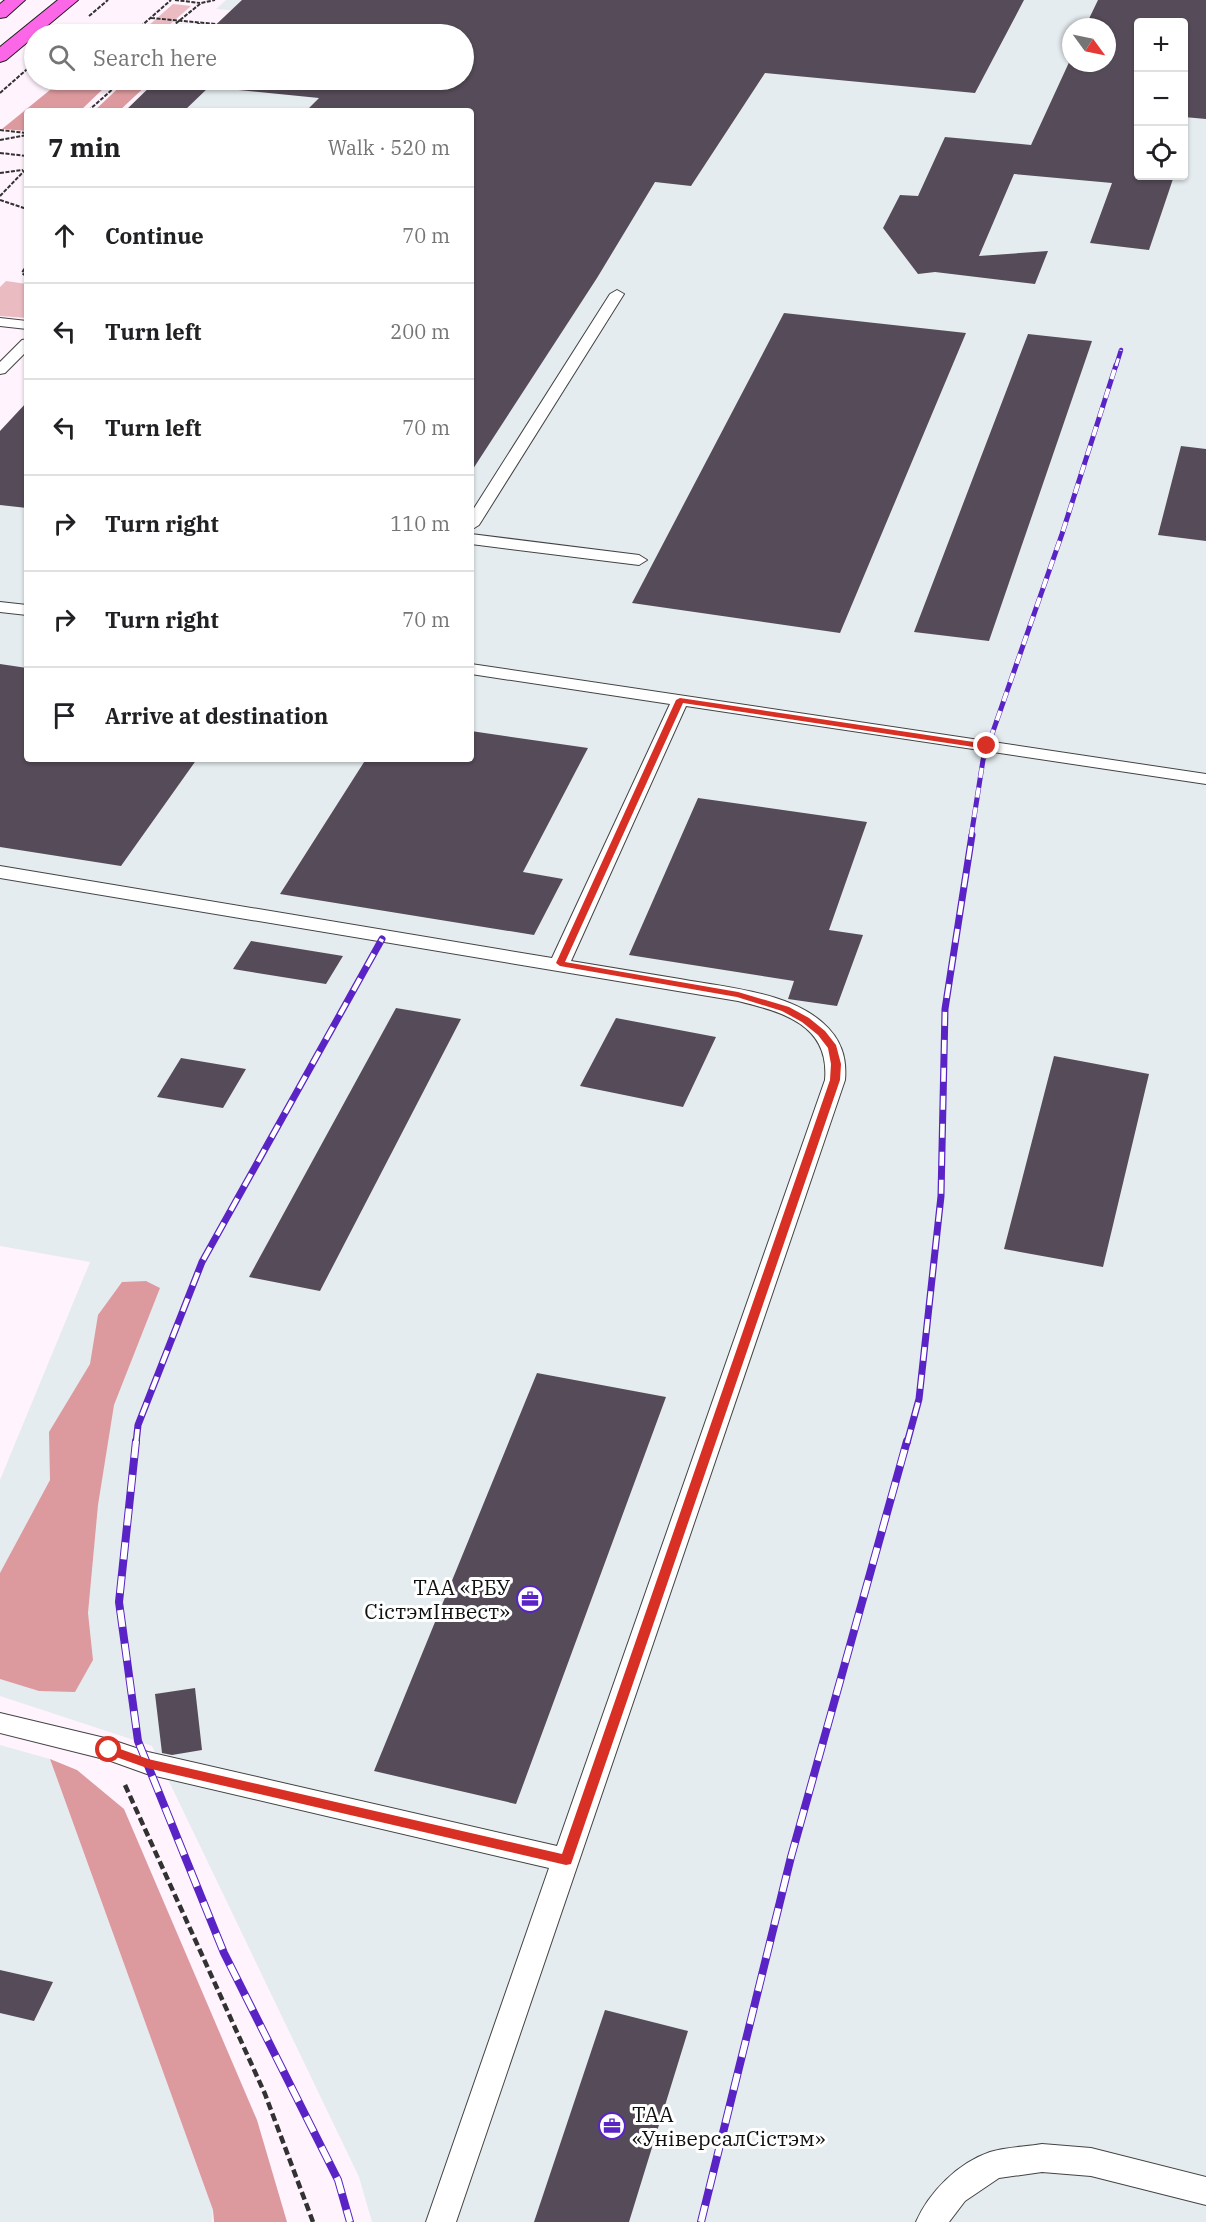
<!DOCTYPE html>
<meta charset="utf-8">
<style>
:root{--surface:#fff;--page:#f2f2f2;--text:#202124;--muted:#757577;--line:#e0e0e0}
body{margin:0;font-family:"IBM Plex Serif",serif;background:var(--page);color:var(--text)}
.controls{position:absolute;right:18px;top:18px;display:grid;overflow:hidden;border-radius:6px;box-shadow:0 2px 4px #0004}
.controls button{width:54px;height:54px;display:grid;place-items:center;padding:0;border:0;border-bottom:2px solid var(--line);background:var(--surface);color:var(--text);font:30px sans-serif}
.compass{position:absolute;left:1062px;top:18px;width:54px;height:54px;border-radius:50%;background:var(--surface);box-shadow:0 2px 4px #0004;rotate:123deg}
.stop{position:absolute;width:18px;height:18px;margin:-14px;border:4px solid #d93025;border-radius:50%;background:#fff}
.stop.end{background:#d93025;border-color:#fff;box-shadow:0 2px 6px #0008}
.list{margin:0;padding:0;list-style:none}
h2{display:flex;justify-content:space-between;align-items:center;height:78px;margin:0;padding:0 24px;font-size:26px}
h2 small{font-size:20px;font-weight:400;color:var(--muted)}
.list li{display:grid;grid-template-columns:39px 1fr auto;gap:18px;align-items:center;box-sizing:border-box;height:96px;padding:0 24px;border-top:2px solid var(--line)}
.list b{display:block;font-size:22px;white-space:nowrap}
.list em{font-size:20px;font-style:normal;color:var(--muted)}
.icon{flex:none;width:33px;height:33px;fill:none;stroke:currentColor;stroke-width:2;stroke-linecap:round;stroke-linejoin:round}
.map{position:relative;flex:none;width:1206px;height:2222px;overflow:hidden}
.search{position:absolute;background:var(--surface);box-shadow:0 2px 4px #0004;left:24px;top:24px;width:450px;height:66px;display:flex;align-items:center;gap:15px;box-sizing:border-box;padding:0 21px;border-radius:33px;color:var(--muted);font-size:22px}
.panel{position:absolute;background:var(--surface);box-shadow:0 2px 4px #0004;left:24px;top:108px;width:450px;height:654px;border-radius:6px}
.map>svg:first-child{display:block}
.industrial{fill:#e5ecef;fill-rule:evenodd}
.green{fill:#ebbbc2}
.forest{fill:#dd9a9e}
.building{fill:#564c59}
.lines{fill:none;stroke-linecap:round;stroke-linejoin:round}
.service-casing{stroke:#434343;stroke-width:2}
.primary-casing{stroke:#212121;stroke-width:2}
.path-far1{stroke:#323232;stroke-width:2;stroke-dasharray:4 1.5;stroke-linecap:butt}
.path{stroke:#323232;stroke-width:4.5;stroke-dasharray:8 4;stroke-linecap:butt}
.service{fill:#fff;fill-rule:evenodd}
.primary{fill:#fc67e8;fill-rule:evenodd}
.rail-far3-casing{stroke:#5923c6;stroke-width:4.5}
.rail-far2-casing{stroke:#5923c6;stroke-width:5}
.rail-far1-casing{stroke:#5923c6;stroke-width:7}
.rail-casing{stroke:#5923c6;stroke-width:8}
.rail-far3{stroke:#fff;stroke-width:3;stroke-dasharray:8;stroke-linecap:butt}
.rail-far2{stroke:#fff;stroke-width:4;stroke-dasharray:10;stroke-linecap:butt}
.rail-far1{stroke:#fff;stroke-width:4.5;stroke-dasharray:14;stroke-linecap:butt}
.rail{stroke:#fff;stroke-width:6;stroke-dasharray:17;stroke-linecap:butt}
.route{fill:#d93025}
.labels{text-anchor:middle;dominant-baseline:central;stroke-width:6;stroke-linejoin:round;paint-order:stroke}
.near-poi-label{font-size:21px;fill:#101010;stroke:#fff;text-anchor:end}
</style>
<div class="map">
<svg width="1206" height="2222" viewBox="0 0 1206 2222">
<rect width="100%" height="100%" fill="#fff3fd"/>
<path class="industrial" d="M226,0H1100L1206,10V2222H372L359,2177L152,1746L0,1696V1480L90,1262L0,1246V431L27,402V759H471V111H184L209,87L271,93L285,80H464V34H262L282,15L216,9ZM1138,22H1184V176H1138ZM1071,27H1107V63H1071Z
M0,1745L50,1759L213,2210L212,2222H0Z"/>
<path class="green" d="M173,4L191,6L159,34H139Z
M6,281L27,284V318L0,316V287Z"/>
<path class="forest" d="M127,80L149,83L119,111H94Z
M61,81L106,86L80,111H27V131L2,129Z
M146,1281L160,1288L114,1405L98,1505L88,1613L93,1660L75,1692L39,1691L0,1679V1573L50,1480L49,1432L90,1364L98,1315L122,1282Z
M50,1759L77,1770L124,1809L257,2120L287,2222H214L213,2210Z"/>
<path class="building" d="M242,0H1024L975,93L765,73L691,186L655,182L597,278L471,472V111H306L319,98L209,87L184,111H125L157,80H464V34H206Z
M1098,0H1206V119L1184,117V22H1138V176H1174L1149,250L1090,243L1112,183L1014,174L979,256L1048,251L1035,284L935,272L918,274L883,228L900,195L918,196L945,137L1031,145L1071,58V63H1107V27H1085Z
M784,313L966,333L840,633L632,603Z
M1028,334L1092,341L989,641L914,632Z
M27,402V508L0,505V431Z
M1181,446L1206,449V541L1158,535Z
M0,664L27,668V759H197L121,866L0,847Z
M471,731L588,748L523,872L563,879L534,935L280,894L366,759H471Z
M698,798L867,822L829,930L863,935L837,1006L788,999L794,981L629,955Z
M251,941L343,956L326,984L233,969Z
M396,1008L461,1019L320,1291L249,1277Z
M616,1018L716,1037L683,1107L580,1086Z
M1054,1056L1149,1074L1103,1267L1004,1249Z
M181,1058L246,1069L223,1108L157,1097Z
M537,1373L666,1397L516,1804L374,1771Z
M195,1688L202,1750L172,1755L162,1753L155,1694Z
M0,1970L53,1982L34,2021L0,2013Z
M605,2010L688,2031L629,2222H534Z"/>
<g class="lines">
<defs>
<path id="service" d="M617,290L624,294L479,525L471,530V513L610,294Z
M0,318L27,321V329L0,326Z
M27,339V351L5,373L0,374V362L22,340Z
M471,534L639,555L647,560L639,565L471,544Z
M0,602L27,605V615L0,612Z
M471,664L1206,774V784L686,706L571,961C607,967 643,973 680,979C724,987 789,992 823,1023C841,1039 847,1057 845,1080L456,2222H426L549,1868L147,1774L108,1760L0,1733V1713L109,1739L148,1752L557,1846L825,1080C830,1025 783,1012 738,1001L0,878V866L552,958L670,704L471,674Z
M1042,2144L1091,2148L1206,2177V2205L1091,2176L1042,2172L999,2178L965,2201L949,2222H916C929,2192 958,2163 990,2152C1006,2147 1025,2147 1042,2144Z"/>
<path id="primary" d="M5,0H25L6,17L0,18V4Z
M58,0H78L6,60L0,62V47Z"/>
</defs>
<use href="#service" class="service-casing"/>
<use href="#primary" class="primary-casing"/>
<path class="path-far1" d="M175,0L200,3
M89,16L108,0
M151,18L216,24
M132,34L171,0
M154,34L200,24
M163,34L201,3L215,0
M0,93L34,63
M88,111L123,80
M0,130L26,133
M0,140L27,135
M0,153L27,156
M0,173L23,170
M0,196L27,168
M0,200L27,209
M27,264L22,273L27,277"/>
<path class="path" d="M125,1785L265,2094L313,2222"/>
<use href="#service" class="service"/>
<use href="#primary" class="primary"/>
<defs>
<path id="rail-far3" d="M1116,366L1121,350"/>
<path id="rail-far2" d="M971,837L983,760L1062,534L1116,365"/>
<path id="rail-far1" d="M136,1443L138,1425L202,1262L382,939
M907,1443L919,1399L941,1196L945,1009L972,835"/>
<path id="rail" d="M136,1441L119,1602L138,1741L224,1953L338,2180L350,2222
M701,2222L791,1857L907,1441"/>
</defs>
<use href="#rail-far3" class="rail-far3-casing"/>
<use href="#rail-far2" class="rail-far2-casing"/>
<use href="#rail-far1" class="rail-far1-casing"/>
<use href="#rail" class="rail-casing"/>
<use href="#rail-far3" class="rail-far3"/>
<use href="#rail-far2" class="rail-far2"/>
<use href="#rail-far1" class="rail-far1"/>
<use href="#rail" class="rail"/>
</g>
<path class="route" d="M680,698L987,744L992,746L987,749L683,703L565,962L738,992L789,1007L809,1018L825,1031L836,1045L841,1064L840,1080L571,1864L566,1865L147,1768L105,1753L103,1750L109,1745L148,1759L562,1854L830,1080L831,1064L828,1048L818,1035L802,1022L782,1011L737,997L560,966L556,963L676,700Z"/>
<defs>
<symbol id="office-ring" viewBox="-11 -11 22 22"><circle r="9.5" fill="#fff" stroke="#5923c6" stroke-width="1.5"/><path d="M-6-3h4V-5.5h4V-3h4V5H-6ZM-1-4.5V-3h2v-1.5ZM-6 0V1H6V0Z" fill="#5923c6"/></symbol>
</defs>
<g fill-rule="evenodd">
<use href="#office-ring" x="515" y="1584" width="30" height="30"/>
<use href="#office-ring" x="597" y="2111" width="30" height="30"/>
</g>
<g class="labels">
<g class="near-poi-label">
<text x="510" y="1587">ТАА «РБУ<tspan x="510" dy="24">СістэмІнвест»</tspan></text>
<text x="632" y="2114" text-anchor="start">ТАА<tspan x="632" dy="24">«УніверсалСістэм»</tspan></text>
</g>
</g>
</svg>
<div class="controls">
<button>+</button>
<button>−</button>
<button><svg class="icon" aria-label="locate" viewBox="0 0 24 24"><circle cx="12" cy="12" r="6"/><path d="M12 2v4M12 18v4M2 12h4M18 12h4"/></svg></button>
</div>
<svg class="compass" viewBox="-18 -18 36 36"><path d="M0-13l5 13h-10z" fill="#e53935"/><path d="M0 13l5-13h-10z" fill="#757577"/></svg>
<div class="stop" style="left:109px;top:1750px"></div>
<div class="stop end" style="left:987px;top:746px"></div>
<div class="search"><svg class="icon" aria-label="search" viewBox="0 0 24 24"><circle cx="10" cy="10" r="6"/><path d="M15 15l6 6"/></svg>Search here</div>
<section class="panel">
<h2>7 min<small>Walk · 520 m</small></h2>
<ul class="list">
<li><svg class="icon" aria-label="ahead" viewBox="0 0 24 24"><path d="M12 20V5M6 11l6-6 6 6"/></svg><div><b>Continue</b></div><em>70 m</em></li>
<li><svg class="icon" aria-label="left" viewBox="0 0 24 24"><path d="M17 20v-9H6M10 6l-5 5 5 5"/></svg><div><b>Turn left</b></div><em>200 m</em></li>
<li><svg class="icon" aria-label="left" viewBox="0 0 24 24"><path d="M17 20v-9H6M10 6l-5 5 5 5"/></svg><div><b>Turn left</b></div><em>70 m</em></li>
<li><svg class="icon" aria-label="right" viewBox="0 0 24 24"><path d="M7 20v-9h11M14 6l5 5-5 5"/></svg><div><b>Turn right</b></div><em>110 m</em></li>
<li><svg class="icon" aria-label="right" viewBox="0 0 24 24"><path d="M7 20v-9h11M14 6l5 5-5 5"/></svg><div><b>Turn right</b></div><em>70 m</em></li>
<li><svg class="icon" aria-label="arrive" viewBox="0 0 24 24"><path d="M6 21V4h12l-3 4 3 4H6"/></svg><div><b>Arrive at destination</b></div></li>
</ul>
</section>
</div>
